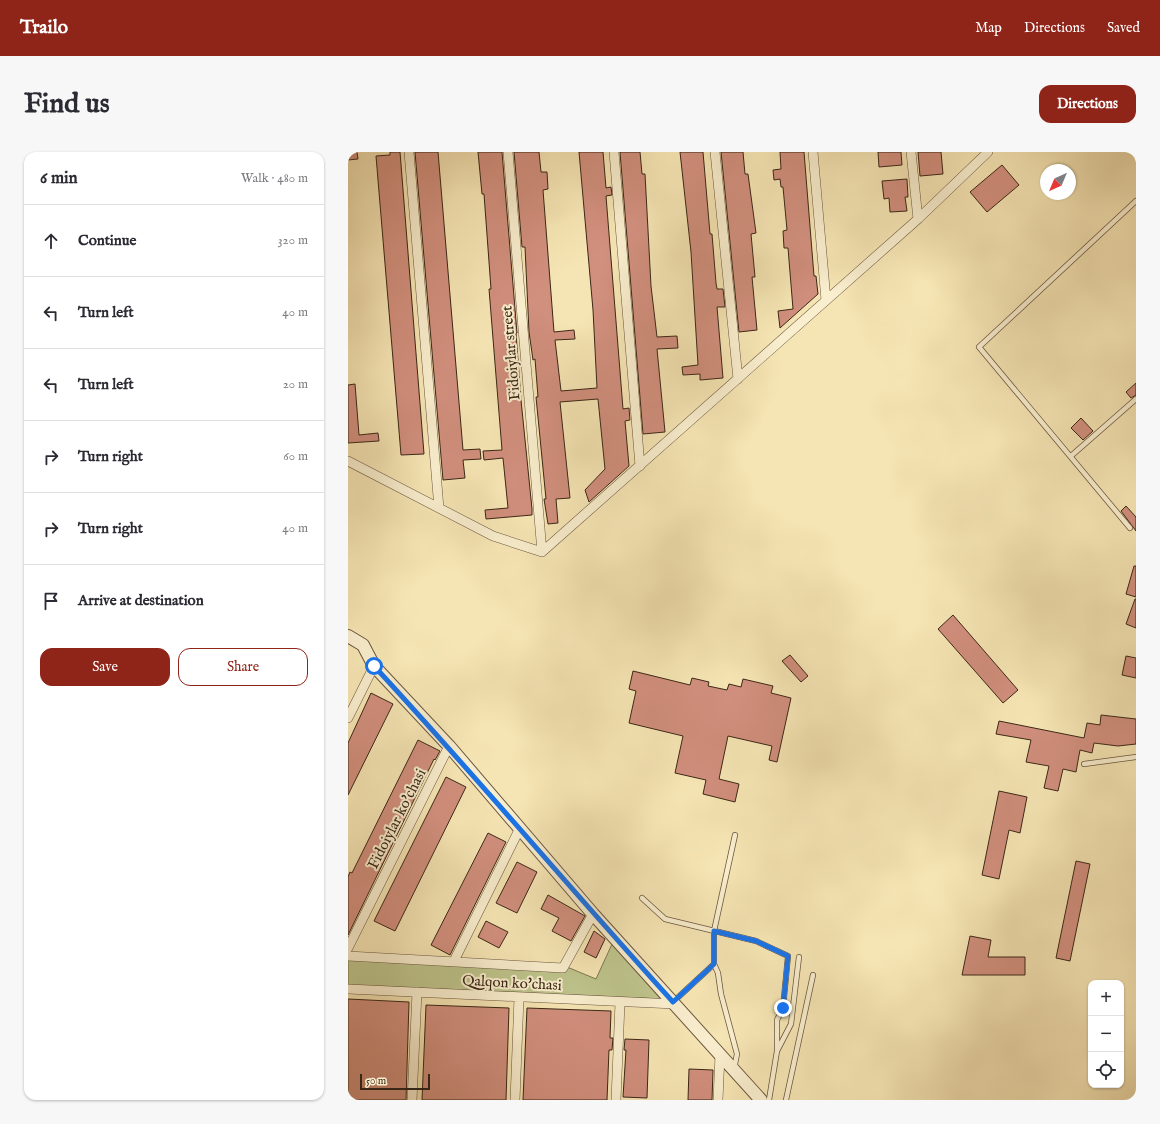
<!DOCTYPE html>
<meta charset="utf-8">
<style>
:root{--surface:#fff;--page:#f7f7f7;--text:#2b2b33;--muted:#7c7c81;--line:#e1e1e2;--accent:#8f2418}
body{margin:0;font-family:"IM FELL English",serif;background:var(--page);color:var(--text)}
.controls{position:absolute;right:12px;bottom:12px;display:grid;overflow:hidden;border-radius:8px;box-shadow:0 1px 3px #0004}
.controls button{width:36px;height:36px;display:grid;place-items:center;padding:0;border:0;border-bottom:1px solid var(--line);background:var(--surface);color:var(--text);font:20px sans-serif}
.compass{position:absolute;left:692px;top:12px;width:36px;height:36px;border-radius:50%;background:var(--surface);box-shadow:0 1px 3px #0004;rotate:224deg}
.scale{position:absolute;left:12px;bottom:10px;width:70px;box-sizing:border-box;padding-left:4px;border:2px solid #3b2716;border-top:0;font-size:11px;line-height:14px;white-space:nowrap;color:#3b2716;-webkit-text-stroke:3px #f9eece;paint-order:stroke}
.stop{position:absolute;width:12px;height:12px;margin:-9px;border:3px solid #1a73e8;border-radius:50%;background:#fff}
.stop.end{background:#1a73e8;border-color:#fff;box-shadow:0 1px 4px #0008}
.list{margin:0;padding:0;list-style:none}
h2{display:flex;justify-content:space-between;align-items:center;height:52px;margin:0;padding:0 16px;font-size:17px}
h2 small{font-size:13px;font-weight:400;color:var(--muted)}
.list li{display:grid;grid-template-columns:26px 1fr auto;gap:12px;align-items:center;box-sizing:border-box;height:72px;padding:0 16px;border-top:1px solid var(--line)}
.list b{display:block;font-size:15px;white-space:nowrap}
.list em{font-size:13px;font-style:normal;color:var(--muted)}
.actions{display:flex;gap:8px;padding:12px 16px}
.actions a{flex:1;padding:9px 0;border:1px solid var(--accent);border-radius:12px;text-align:center;font-size:14px;color:var(--accent)}
.actions .main{background:var(--accent);color:#fff}
.icon{flex:none;width:22px;height:22px;fill:none;stroke:currentColor;stroke-width:2;stroke-linecap:round;stroke-linejoin:round}
.map{position:relative;flex:none;width:788px;height:948px;overflow:hidden;border-radius:12px}
header{display:flex;align-items:center;gap:24px;box-sizing:border-box;height:56px;padding:0 20px;background:var(--accent);color:#fff}
header strong{font-size:19px}
nav{display:flex;gap:22px;margin-inline-start:auto;font-size:14px}
.intro{display:flex;align-items:center;justify-content:space-between;box-sizing:border-box;height:96px;padding:0 24px}
h1{margin:0;font-size:28px}
.button{padding:10px 18px;border-radius:12px;background:var(--accent);color:#fff;font-size:14px;font-weight:700}
main{display:flex;gap:24px;padding:0 24px}
aside{flex:1;background:var(--surface);border-radius:12px;box-shadow:0 1px 3px #0004}
.map>svg:first-child{display:block}
.green{fill:#bec48c;stroke:#7c7651}
.building{fill:#d18f7d;stroke:#3b2716}
.lines{fill:none;stroke-linecap:round;stroke-linejoin:round}
.service-casing{stroke:#6a563e;stroke-width:6}
.minor-casing{stroke:#6a563e;stroke-width:10}
.tertiary-casing{stroke:#6a563e;stroke-width:14}
.service{stroke:#f9eece;stroke-width:4.5}
.minor{stroke:#f9eece;stroke-width:9}
.tertiary{stroke:#f9eece;stroke-width:12}
.route{stroke:#1a73e8;stroke-width:5}
.labels{text-anchor:middle;dominant-baseline:central;stroke-width:4;stroke-linejoin:round;paint-order:stroke}
.street-label{font-size:15px;fill:#3b2716;stroke:#f9eece}
</style>
<header>
<strong>Trailo</strong>
<nav><a>Map</a><a>Directions</a><a>Saved</a></nav>
</header>
<div class="intro"><h1>Find us</h1><a class="button">Directions</a></div>
<main>
<aside>
<h2>6 min<small>Walk · 480 m</small></h2>
<ul class="list">
<li><svg class="icon" aria-label="ahead" viewBox="0 0 24 24"><path d="M12 20V5M6 11l6-6 6 6"/></svg><div><b>Continue</b></div><em>320 m</em></li>
<li><svg class="icon" aria-label="left" viewBox="0 0 24 24"><path d="M17 20v-9H6M10 6l-5 5 5 5"/></svg><div><b>Turn left</b></div><em>40 m</em></li>
<li><svg class="icon" aria-label="left" viewBox="0 0 24 24"><path d="M17 20v-9H6M10 6l-5 5 5 5"/></svg><div><b>Turn left</b></div><em>20 m</em></li>
<li><svg class="icon" aria-label="right" viewBox="0 0 24 24"><path d="M7 20v-9h11M14 6l5 5-5 5"/></svg><div><b>Turn right</b></div><em>60 m</em></li>
<li><svg class="icon" aria-label="right" viewBox="0 0 24 24"><path d="M7 20v-9h11M14 6l5 5-5 5"/></svg><div><b>Turn right</b></div><em>40 m</em></li>
<li><svg class="icon" aria-label="arrive" viewBox="0 0 24 24"><path d="M6 21V4h12l-3 4 3 4H6"/></svg><div><b>Arrive at destination</b></div></li>
</ul>
<div class="actions"><a class="main">Save</a><a>Share</a></div>
</aside>
<div class="map">
<svg width="788" height="948" viewBox="0 0 788 948">
<rect width="100%" height="100%" fill="#f6e5b4"/>
<filter id="stains"><feTurbulence type="fractalNoise" baseFrequency=".005" numOctaves="4"/><feColorMatrix values="0 0 0 0 .2 0 0 0 0 .09 0 0 0 0 .02 0 0 0 .5 -.17"/></filter>
<radialGradient id="worn" r=".72"><stop offset=".6" stop-color="#630" stop-opacity="0"/><stop offset="1" stop-color="#630" stop-opacity=".3"/></radialGradient>
<path class="green" d="M264,792L313,847L0,833V808L219,815L248,827Z"/>
<path class="building" d="M0,0H9L10,7L0,8Z
M42,0H52L76,302L53,303L28,4L42,3Z
M67,0H90L115,298L132,297L133,307L115,308L117,326L95,328Z
M130,0H154L169,181H168L173,248L184,357V363L138,367L137,358L160,356L155,306L136,308L135,299L154,298L141,137H143L136,42H134Z
M166,0H191L193,20H199L200,37L195,38L206,180L226,178L227,187L207,188L213,239L249,236L245,158L231,0H255L258,36L263,35L264,43L258,44L275,257L281,256L282,268L277,269L281,314L241,350L237,338L257,317L250,247L212,250L222,346L208,347L210,371L200,372L196,347H198L188,245H190L187,207L185,208L181,180L177,95H174Z
M272,0H292L294,22H297L303,134L309,185L329,184L330,196L309,197L317,280L295,282Z
M332,0H355L362,82H364L368,131L369,137H375L377,155H369L375,226L352,228V222L335,223L334,215L350,213L343,100Z
M373,0H395L397,22H400L408,81L403,82L407,125H404L409,178L391,180Z
M432,0H456L466,124H468L470,142L432,176L430,159L445,157L440,96H436L435,79L439,78L435,35H433L432,27L426,28L425,18L433,17Z
M530,0H553L554,13L531,15Z
M570,0H593L595,22L572,24Z
M654,13L671,33L639,60L622,40Z
M559,27L560,45H557L559,59L542,60L541,46L536,47L534,29Z
M788,231V243L783,246L778,240Z
M7,232L11,283L30,281L31,289L0,291V233Z
M733,266L745,279L735,288L723,276Z
M778,354L788,365V379L773,359Z
M786,414H788V445L778,442Z
M787,447H788V476L778,472Z
M605,463L670,538L655,551L590,477Z
M442,503L460,524L453,530L434,509Z
M778,504L788,506V526L774,523Z
M285,519L342,533L344,526L361,530L360,534L379,538L381,532L393,535L395,527L425,534L423,541L443,546L429,610L421,608L424,594L380,584L371,627L391,632L387,650L355,642L358,628L327,621L335,584L281,571L288,539L281,537Z
M23,541L45,552L0,643V591Z
M753,563L788,567V592L770,594L746,591L744,601L732,598L728,620L715,617L710,639L696,636L701,614L678,610L683,588L648,582L651,569L736,586L739,571L752,573Z
M70,588L92,599L87,608L86,607L0,783V725L2,720L4,721Z
M98,625L118,635L47,779L26,769Z
M651,639L679,645L672,681L661,678L651,727L634,723Z
M140,681L158,690L102,803L83,793Z
M728,709L742,712L722,809L708,806Z
M169,710L189,720L169,761L148,751Z
M200,743L237,764L223,789L204,779L211,766L193,757Z
M138,769L160,780L151,796L130,785Z
M246,779L257,787L248,806L236,800Z
M622,784L643,788L640,805H677V823H614Z
M0,847L61,850L58,948H0Z
M78,853L161,856L158,948H74Z
M179,856L263,859L262,886H265L264,898H261L259,948H175Z
M277,887L301,888L299,946L275,945L278,898H276Z
M341,917L365,918L364,948H340Z"/>
<g class="lines">
<defs>
<path id="service" d="M723,304L788,247
M782,376L631,195L788,49
M736,612L788,605
M294,746L317,767L408,789L440,804L435,856L429,868V899
M325,850L366,812
M386,917L389,902L373,842L370,821L366,812V779L387,683
M421,948L429,899L443,872L451,805
M438,948L465,823"/>
<path id="minor" d="M61,0L91,356
M160,0L194,400
M266,0L292,314
M367,0L390,227
M465,0L478,148
M563,0L570,67
M0,309L145,384L194,400
M194,400L570,67L640,0
M0,566L26,514
M0,796L101,594
M0,804L215,816L245,762
M106,809L171,678
M0,837L327,852
M64,948L69,840
M167,948L171,846
M268,948L272,851
M370,948L372,903"/>
<path id="tertiary" d="M0,484L15,493L26,514L101,594L245,762L413,948"/>
</defs>
<use href="#service" class="service-casing"/>
<use href="#minor" class="minor-casing"/>
<use href="#tertiary" class="tertiary-casing"/>
<use href="#service" class="service"/>
<use href="#minor" class="minor"/>
<use href="#tertiary" class="tertiary"/>
</g>
<g class="lines">
<path class="route" d="M26,514C128,624 224,739 325,850L366,812V779L408,789L440,804L435,856"/>
</g>
<g class="labels">
<g class="street-label">
<text transform="translate(163 201) rotate(-95)">Fidoiylar street</text>
<text transform="translate(49 667) rotate(-63)">Fidoiylar ko'chasi</text>
<text transform="translate(164 831) rotate(3)">Qalqon ko'chasi</text>
</g>
</g>
<rect width="100%" height="100%" filter="url(#stains)"/>
<rect width="100%" height="100%" fill="url(#worn)"/>
</svg>
<div class="controls">
<button>+</button>
<button>−</button>
<button><svg class="icon" aria-label="locate" viewBox="0 0 24 24"><circle cx="12" cy="12" r="6"/><path d="M12 2v4M12 18v4M2 12h4M18 12h4"/></svg></button>
</div>
<svg class="compass" viewBox="-18 -18 36 36"><path d="M0-13l5 13h-10z" fill="#e53935"/><path d="M0 13l5-13h-10z" fill="#7c7c81"/></svg>
<div class="scale">50 m</div>
<div class="stop" style="left:26px;top:514px"></div>
<div class="stop end" style="left:435px;top:856px"></div>
</div>
</main>
